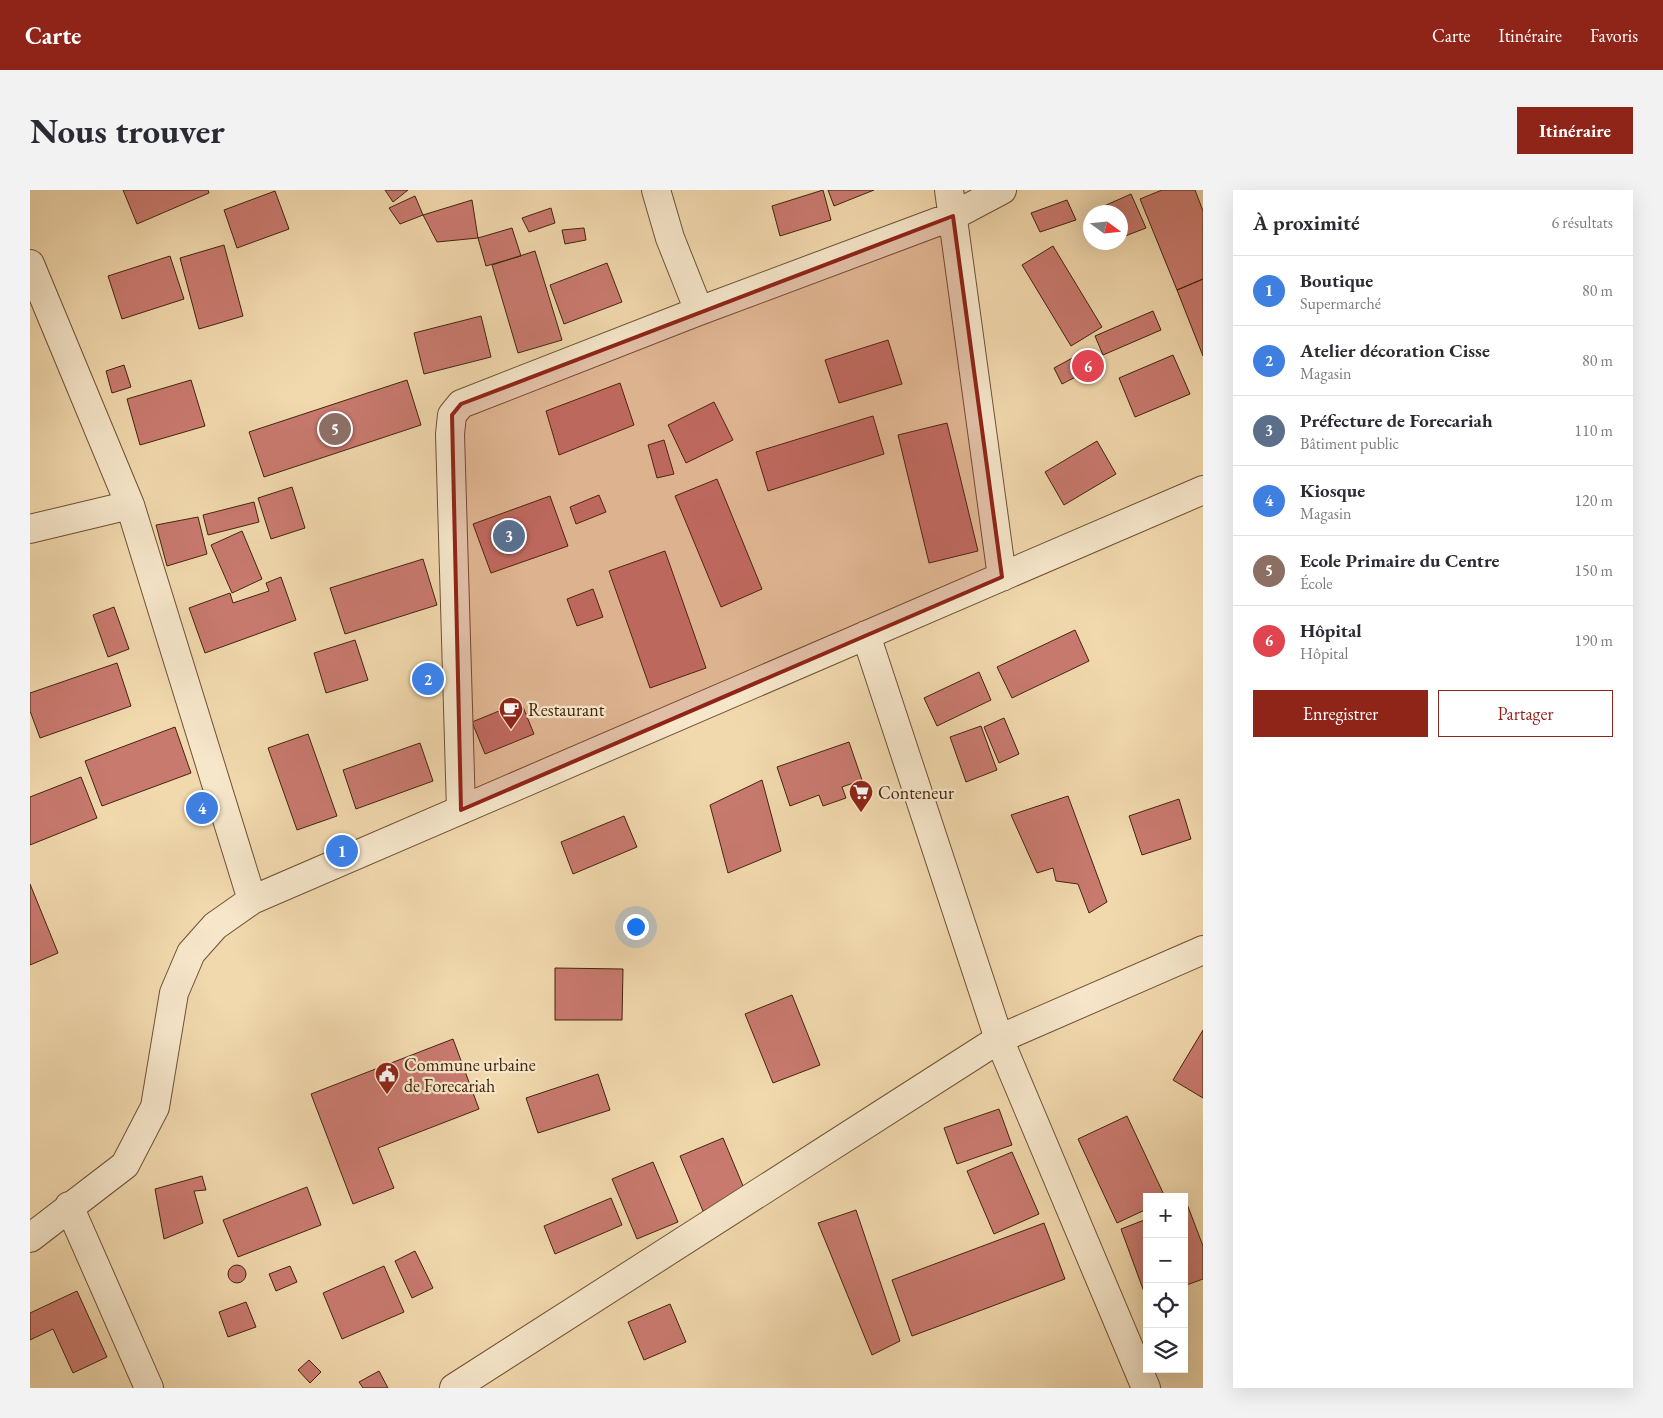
<!DOCTYPE html>
<html lang="fr">
<meta charset="utf-8">
<style>
:root{--surface:#fff;--page:#f2f2f3;--text:#2b2b33;--muted:#7c7c81;--line:#e1e1e2;--accent:#8f2418}
body{margin:0;font-family:"EB Garamond",serif;background:var(--page);color:var(--text)}
.controls{position:absolute;right:15px;bottom:15px;display:grid;overflow:hidden;border-radius:0px;box-shadow:0 5px 20px #0002}
.controls button{width:45px;height:45px;display:grid;place-items:center;padding:0;border:0;border-bottom:1px solid var(--line);background:var(--surface);color:var(--text);font:25px sans-serif}
.compass{position:absolute;left:1053px;top:15px;width:45px;height:45px;border-radius:50%;background:var(--surface);box-shadow:0 5px 20px #0002;rotate:105deg}
.you{position:absolute;left:605px;top:736px;width:18px;height:18px;margin:-12px;border:4px solid #fff;border-radius:50%;background:#1a73e8;box-shadow:0 0 0 8px #1a73e833}
.badge{display:grid;place-items:center;width:32px;height:32px;border-radius:50%;background:var(--accent);color:#fff;font-size:16px;font-weight:700}
.pin{position:absolute;translate:-50% -50%;border:2px solid #fff;box-shadow:0 1px 5px #0006}
.list{margin:0;padding:0;list-style:none}
h2{display:flex;justify-content:space-between;align-items:center;height:65px;margin:0;padding:0 20px;font-size:21px}
h2 small{font-size:16px;font-weight:400;color:var(--muted)}
.list li{display:grid;grid-template-columns:32px 1fr auto;gap:15px;align-items:center;box-sizing:border-box;height:70px;padding:0 20px;border-top:1px solid var(--line)}
.list b{display:block;font-size:19px;white-space:nowrap}
.list p{margin:0;font-size:16px;white-space:nowrap;color:var(--muted)}
.list em{font-size:16px;font-style:normal;color:var(--muted)}
.actions{display:flex;gap:10px;padding:15px 20px}
.actions a{flex:1;padding:11px 0;border:1px solid var(--accent);border-radius:0px;text-align:center;font-size:18px;color:var(--accent)}
.actions .main{background:var(--accent);color:#fff}
.icon{flex:none;width:28px;height:28px;fill:none;stroke:currentColor;stroke-width:2;stroke-linecap:round;stroke-linejoin:round}
.map{position:relative;flex:none;width:1173px;height:1198px;overflow:hidden;border-radius:0px}
header{display:flex;align-items:center;gap:30px;box-sizing:border-box;height:70px;padding:0 25px;background:var(--accent);color:#fff}
header strong{font-size:24px}
nav{display:flex;gap:28px;margin-inline-start:auto;font-size:18px}
.intro{display:flex;align-items:center;justify-content:space-between;box-sizing:border-box;height:120px;padding:0 30px}
h1{margin:0;font-size:35px}
.button{padding:12px 22px;border-radius:0px;background:var(--accent);color:#fff;font-size:18px;font-weight:700}
main{display:flex;gap:30px;padding:0 30px}
aside{flex:1;background:var(--surface);border-radius:0px;box-shadow:0 5px 20px #0002}
.map>svg:first-child{display:block}
.building{fill:#c97a6f;stroke:#43240c}
.lines{fill:none;stroke-linecap:round;stroke-linejoin:round}
.minor-casing{stroke:#6e5134;stroke-width:30}
.minor{stroke:#f6e6ca;stroke-width:28}
.marked{fill:#8f2418;fill-opacity:0.2;stroke:#8f2418;stroke-width:4;stroke-linejoin:round}
.labels{text-anchor:middle;dominant-baseline:central;stroke-width:4.5;stroke-linejoin:round;paint-order:stroke}
.poi-label{font-size:18px;fill:#43240c;stroke:#f6e6ca;text-anchor:start}
</style>
<header>
<strong>Carte</strong>
<nav><a>Carte</a><a>Itinéraire</a><a>Favoris</a></nav>
</header>
<div class="intro"><h1>Nous trouver</h1><a class="button">Itinéraire</a></div>
<main>
<div class="map">
<svg width="1173" height="1198" viewBox="0 0 1173 1198">
<rect width="100%" height="100%" fill="#f1d8ad"/>
<filter id="stains"><feTurbulence type="fractalNoise" baseFrequency=".004" numOctaves="4"/><feColorMatrix values="0 0 0 0 .2 0 0 0 0 .09 0 0 0 0 .02 0 0 0 .5 -.17"/></filter>
<radialGradient id="worn" r=".72"><stop offset=".6" stop-color="#630" stop-opacity="0"/><stop offset="1" stop-color="#630" stop-opacity=".3"/></radialGradient>
<path class="building" d="M93,0H178L179,3L107,34Z
M355,0H378L363,12Z
M793,0L801,30L750,46L742,16Z
M798,0H844L804,16Z
M1132,0H1165L1173,21V89L1147,100L1110,9Z
M245,1L259,39L207,58L194,20Z
M1101,4L1116,38L1090,48V22H1077L1074,16Z
M385,6L393,25L370,34L359,18Z
M442,10L448,48L407,52L393,25Z
M1037,10L1046,30L1010,42L1001,23Z
M521,18L525,33L499,42L492,28Z
M482,38L491,66L456,76L448,48Z
M554,38L556,50L535,54L532,40Z
M194,55L213,126L169,139L150,68Z
M1023,56L1072,137L1041,156L992,75Z
M505,61L532,150L488,163L462,75Z
M140,66L154,109L92,129L78,86Z
M577,73L592,112L534,134L520,95Z
M1173,89V166L1147,100Z
M1123,121L1131,140L1073,165L1065,146Z
M451,126L461,167L394,184L384,143Z
M858,150L872,194L809,213L795,170Z
M1059,159L1067,176L1032,194L1024,178Z
M1143,165L1160,204L1105,227L1089,188Z
M94,175L101,197L82,203L76,181Z
M161,190L175,236L110,255L97,209Z
M377,190L391,235L234,287L219,242Z
M590,193L604,235L529,265L516,221Z
M684,212L703,250L656,273L638,235Z
M843,226L854,264L738,301L726,262Z
M917,233L948,361L899,373L868,245Z
M634,250L644,284L627,288L618,255Z
M1067,251L1086,284L1034,315L1015,282Z
M687,289L732,399L691,417L645,306Z
M262,297L275,338L241,349L228,308Z
M569,305L576,322L546,334L540,317Z
M520,306L538,356L461,383L443,334Z
M224,312L229,332L178,345L173,325Z
M168,327L177,364L137,376L126,335Z
M212,341L232,389L202,403L181,355Z
M635,361L676,478L620,498L579,381Z
M393,369L407,415L315,444L300,398Z
M251,387L266,430L175,463L159,418L200,403L203,413L239,401L236,393Z
M563,399L573,427L547,436L537,409Z
M84,417L99,459L78,467L63,425Z
M1045,440L1059,471L982,508L967,477Z
M325,450L338,490L296,503L284,463Z
M87,473L101,516L10,548L0,521V503Z
M949,482L961,510L907,536L894,508Z
M491,512L504,544L455,564L442,532Z
M974,528L989,564L969,573L954,537Z
M951,536L967,580L936,592L920,547Z
M145,537L161,583L72,616L55,571Z
M278,544L307,626L267,640L238,558Z
M819,552L832,590L812,597L816,608L793,616L789,605L760,616L747,577Z
M390,553L403,591L326,619L313,580Z
M51,587L67,628L0,655V607Z
M732,590L751,661L698,683L680,615Z
M1038,606L1077,712L1059,723L1048,694L1026,691L1023,678L1007,683L981,625Z
M1149,609L1161,649L1112,665L1099,626Z
M594,626L607,657L543,684L531,652Z
M0,694L28,763L0,775Z
M525,778L593,779L592,830H525Z
M762,805L790,875L743,893L715,824Z
M1173,840V908L1143,890Z
M423,849L449,919L348,958L364,998L323,1014L281,904Z
M568,884L580,920L508,943L496,908Z
M969,919L982,955L927,974L914,938Z
M1097,926L1135,1007H1117V1019L1087,1033L1048,949Z
M693,948L716,1003L673,1021L650,966Z
M982,962L1009,1024L964,1044L937,981Z
M623,972L648,1032L607,1049L582,989Z
M172,986L176,1000L164,1001L173,1033L134,1049L125,999Z
M277,997L291,1035L208,1067L193,1030Z
M581,1008L592,1035L525,1064L514,1036Z
M1157,1014L1173,1056V1089L1154,1096V1015Z
M826,1020L870,1151L842,1165L788,1033Z
M1117,1029V1110L1091,1039Z
M1014,1033L1035,1089L882,1146L862,1090Z
M385,1061L403,1098L382,1108L365,1071Z
M198 1084a9 9 0 1 1 18 0a9 9 0 1 1-18 0Z
M260,1076L267,1092L246,1101L239,1084Z
M354,1076L374,1122L312,1149L293,1103Z
M47,1101L77,1167L43,1183L23,1139L0,1150V1123Z
M216,1112L226,1137L198,1147L189,1122Z
M640,1114L656,1152L614,1170L598,1132Z
M279,1170L291,1182L280,1193L268,1180Z
M349,1181L358,1198H333L329,1192Z"/>
<g class="lines">
<defs>
<path id="minor" d="M626,0L640,48L669,121
M919,0L972,387
M0,74L100,315L222,710
M0,339L100,315
M836,445L969,849L1116,1198
M431,620L420,244L422,225L431,214L669,121L923,26L972,0
M39,1016L119,1198
M0,1048L95,975L125,917L144,803L161,763L185,736L222,710L1173,300
M424,1198L969,849L1173,760"/>
</defs>
<use href="#minor" class="minor-casing"/>
<use href="#minor" class="minor"/>
</g>
<path class="marked" d="M923,26L972,387L431,620L422,225L431,214Z"/>
<defs>
<symbol id="cafe-pin" viewBox="-11 -11 22 30"><path d="M0 17L-7.5 6A9.5 9.5 0 1 1 7.5 6Z" fill="#8f2418" stroke="#f6e6ca"/><path d="M-5.5-4.5H6V0H3Q3 3.5 0 3.5H-2.5Q-5.5 3.5-5.5 0ZM3-3.2v2h1.7v-2ZM-6 4.5H4V6H-6Z" fill="#fff"/></symbol>
<symbol id="supermarket-pin" viewBox="-11 -11 22 30"><path d="M0 17L-7.5 6A9.5 9.5 0 1 1 7.5 6Z" fill="#8f2418" stroke="#f6e6ca"/><path d="M-6-5.5h2.5l.6 2H6L4.5 2H-2.5L-4.4-4H-6ZM-1.5 3.2a1.3 1.3 0 1 0 .1 0ZM3 3.2a1.3 1.3 0 1 0 .1 0Z" fill="#fff"/></symbol>
<symbol id="civic-pin" viewBox="-11 -11 22 30"><path d="M0 17L-7.5 6A9.5 9.5 0 1 1 7.5 6Z" fill="#8f2418" stroke="#f6e6ca"/><path d="M-.6-6.5H3V-4.5H.6V-3L4-1V1h2V6H-6V1h2V-1L-.6-3ZM-1.2 2.5V6h2.4V2.5Z" fill="#fff"/></symbol>
</defs>
<g fill-rule="evenodd">
<use href="#cafe-pin" x="467" y="505" width="28" height="38"/>
<use href="#supermarket-pin" x="817" y="588" width="28" height="38"/>
<use href="#civic-pin" x="343" y="870" width="28" height="38"/>
</g>
<g class="labels">
<g class="poi-label">
<text x="498" y="519">Restaurant</text>
<text x="848" y="602">Conteneur</text>
<text x="374" y="874">Commune urbaine<tspan x="374" dy="21">de Forecariah</tspan></text>
</g>
</g>
<rect width="100%" height="100%" filter="url(#stains)"/>
<rect width="100%" height="100%" fill="url(#worn)"/>
</svg>
<div class="controls">
<button>+</button>
<button>−</button>
<button><svg class="icon" aria-label="locate" viewBox="0 0 24 24"><circle cx="12" cy="12" r="6"/><path d="M12 2v4M12 18v4M2 12h4M18 12h4"/></svg></button>
<button><svg class="icon" aria-label="layers" viewBox="0 0 24 24"><path d="M12 4l9 5-9 5-9-5zM3 14l9 5 9-5"/></svg></button>
</div>
<svg class="compass" viewBox="-18 -18 36 36"><path d="M0-13l5 13h-10z" fill="#e53935"/><path d="M0 13l5-13h-10z" fill="#7c7c81"/></svg>
<div class="you"></div>
<div class="pin badge" style="left:312px;top:661px;background:#3f7fe0">1</div>
<div class="pin badge" style="left:398px;top:489px;background:#3f7fe0">2</div>
<div class="pin badge" style="left:479px;top:346px;background:#5c6f8a">3</div>
<div class="pin badge" style="left:172px;top:618px;background:#3f7fe0">4</div>
<div class="pin badge" style="left:305px;top:239px;background:#8d6e63">5</div>
<div class="pin badge" style="left:1058px;top:176px;background:#e0444e">6</div>
</div>
<aside>
<h2>À proximité<small>6 résultats</small></h2>
<ul class="list">
<li><span class="badge" style="background:#3f7fe0">1</span><div><b>Boutique</b><p>Supermarché</p></div><em>80 m</em></li>
<li><span class="badge" style="background:#3f7fe0">2</span><div><b>Atelier décoration Cisse</b><p>Magasin</p></div><em>80 m</em></li>
<li><span class="badge" style="background:#5c6f8a">3</span><div><b>Préfecture de Forecariah</b><p>Bâtiment public</p></div><em>110 m</em></li>
<li><span class="badge" style="background:#3f7fe0">4</span><div><b>Kiosque</b><p>Magasin</p></div><em>120 m</em></li>
<li><span class="badge" style="background:#8d6e63">5</span><div><b>Ecole Primaire du Centre</b><p>École</p></div><em>150 m</em></li>
<li><span class="badge" style="background:#e0444e">6</span><div><b>Hôpital</b><p>Hôpital</p></div><em>190 m</em></li>
</ul>
<div class="actions"><a class="main">Enregistrer</a><a>Partager</a></div>
</aside>
</main>
